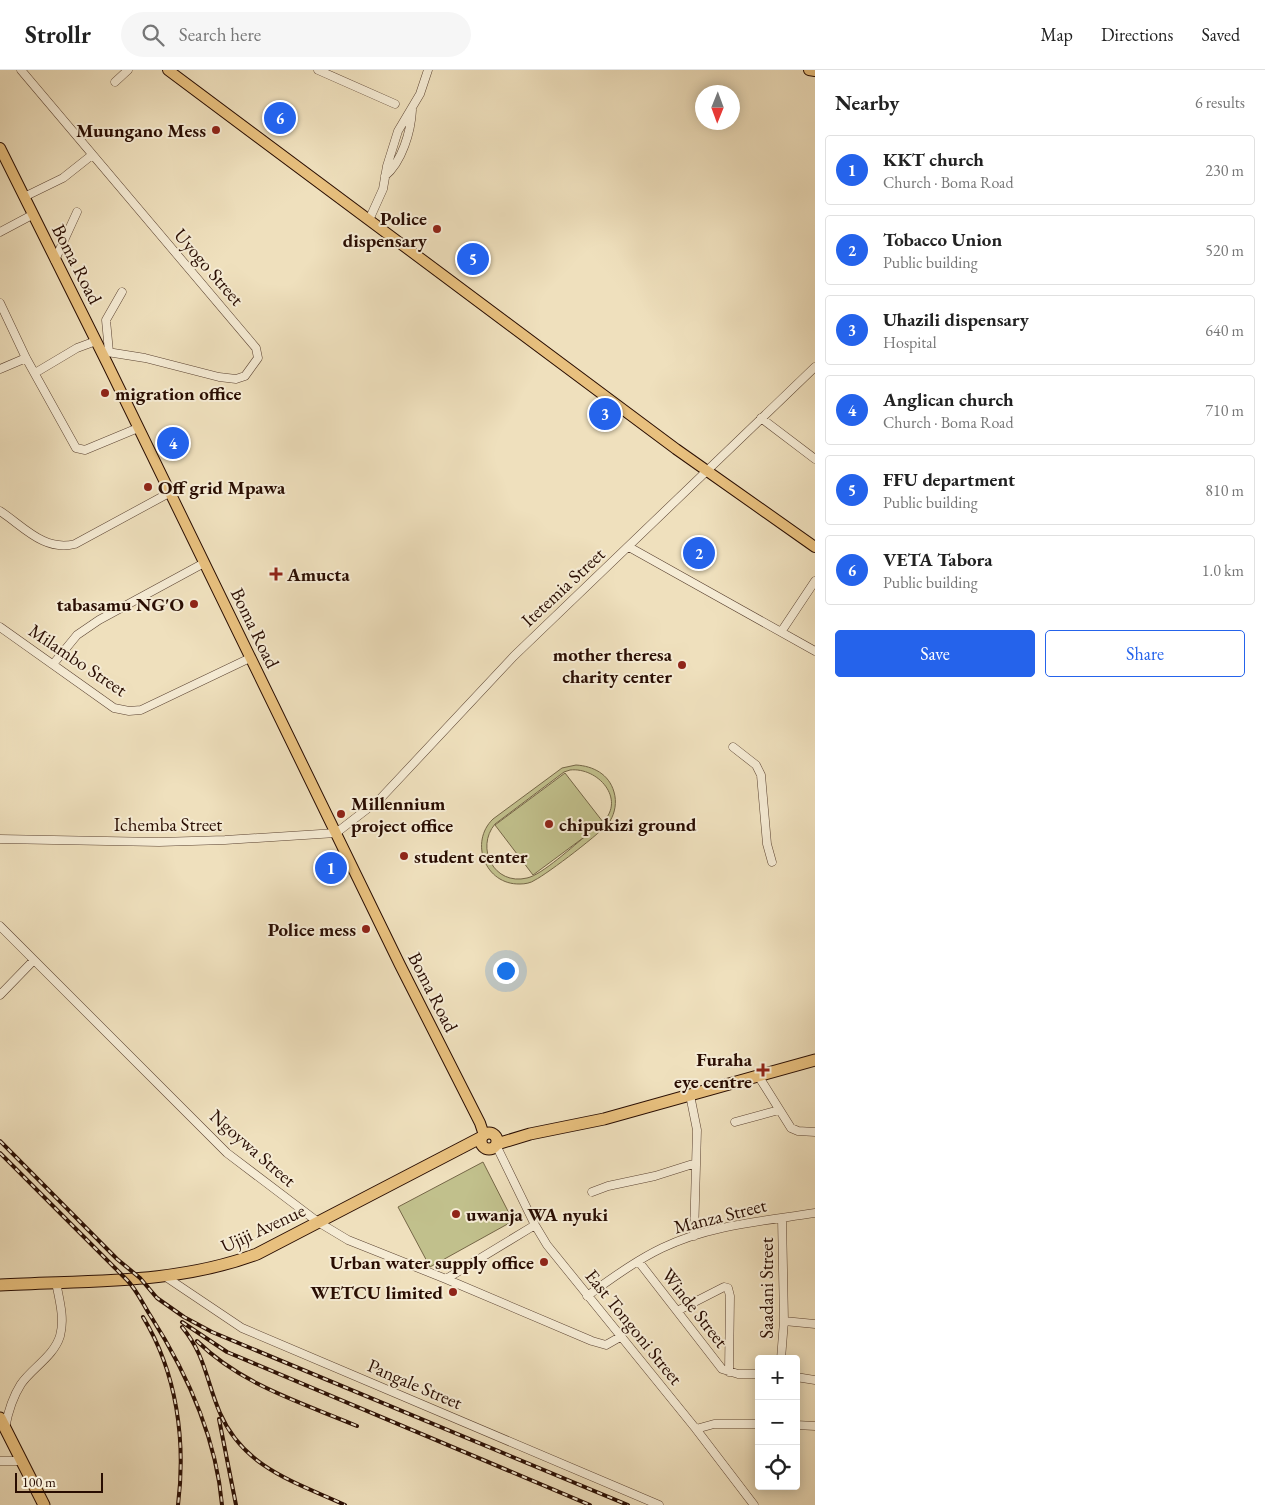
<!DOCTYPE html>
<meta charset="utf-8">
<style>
:root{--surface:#fff;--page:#f6f6f6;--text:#222;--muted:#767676;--line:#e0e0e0;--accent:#2563eb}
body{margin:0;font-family:"EB Garamond",serif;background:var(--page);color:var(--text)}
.controls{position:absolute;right:15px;bottom:15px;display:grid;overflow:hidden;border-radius:5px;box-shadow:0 2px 12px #0003}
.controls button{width:45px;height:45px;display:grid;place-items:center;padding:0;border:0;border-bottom:1px solid var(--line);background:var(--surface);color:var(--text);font:25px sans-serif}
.compass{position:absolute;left:695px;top:15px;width:45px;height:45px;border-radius:50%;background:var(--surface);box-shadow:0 2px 12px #0003;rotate:181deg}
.scale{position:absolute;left:15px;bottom:12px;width:88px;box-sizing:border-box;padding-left:5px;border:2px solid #290d02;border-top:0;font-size:14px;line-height:18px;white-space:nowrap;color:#290d02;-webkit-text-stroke:4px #f5ebd4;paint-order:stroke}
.you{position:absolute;left:505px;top:900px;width:18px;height:18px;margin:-12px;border:4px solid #fff;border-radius:50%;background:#1a73e8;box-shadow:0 0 0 8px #1a73e833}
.badge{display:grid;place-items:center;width:32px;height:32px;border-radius:50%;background:var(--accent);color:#fff;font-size:16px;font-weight:700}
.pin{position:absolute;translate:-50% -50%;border:2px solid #fff;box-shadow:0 1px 5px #0006}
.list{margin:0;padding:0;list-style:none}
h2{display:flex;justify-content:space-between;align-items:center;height:65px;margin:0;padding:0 20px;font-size:21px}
h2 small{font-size:16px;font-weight:400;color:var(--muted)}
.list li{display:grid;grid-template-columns:32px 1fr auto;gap:15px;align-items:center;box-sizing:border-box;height:70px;margin:0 10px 10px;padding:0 10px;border:1px solid var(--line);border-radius:5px}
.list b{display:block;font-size:19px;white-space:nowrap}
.list p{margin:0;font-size:16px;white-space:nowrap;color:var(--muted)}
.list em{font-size:16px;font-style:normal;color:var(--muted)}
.actions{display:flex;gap:10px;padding:15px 20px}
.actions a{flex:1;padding:11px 0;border:1px solid var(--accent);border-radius:5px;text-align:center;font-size:18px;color:var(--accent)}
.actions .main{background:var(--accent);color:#fff}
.icon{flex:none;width:28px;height:28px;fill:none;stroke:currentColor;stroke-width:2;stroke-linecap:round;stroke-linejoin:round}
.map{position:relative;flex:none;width:815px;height:1435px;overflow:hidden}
header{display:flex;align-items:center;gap:30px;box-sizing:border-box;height:70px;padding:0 25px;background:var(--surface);border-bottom:1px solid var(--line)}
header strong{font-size:24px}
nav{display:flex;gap:28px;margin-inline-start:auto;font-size:18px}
.search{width:350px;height:45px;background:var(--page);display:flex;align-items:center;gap:12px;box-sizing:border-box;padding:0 18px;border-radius:28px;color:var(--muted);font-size:19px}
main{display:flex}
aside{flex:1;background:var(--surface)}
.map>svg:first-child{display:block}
.green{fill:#c1c08c;stroke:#756647;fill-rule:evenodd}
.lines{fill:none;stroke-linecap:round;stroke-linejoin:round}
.minor-casing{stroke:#5a4231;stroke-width:9}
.major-casing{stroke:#290d02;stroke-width:12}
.highway-casing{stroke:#290d02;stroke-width:13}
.minor{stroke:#f5ebd4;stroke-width:8}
.major{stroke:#e8c07e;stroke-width:10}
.highway{stroke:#e8c07e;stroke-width:11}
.rail-casing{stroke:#290d02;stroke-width:4}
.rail{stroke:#f5ebd4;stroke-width:2;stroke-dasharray:5.5;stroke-linecap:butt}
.poi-dot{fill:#8f2418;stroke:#f5ebd4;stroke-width:2}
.labels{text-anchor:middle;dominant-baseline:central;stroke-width:4;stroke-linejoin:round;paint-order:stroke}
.poi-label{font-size:19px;font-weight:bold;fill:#290d02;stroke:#f5ebd4;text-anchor:end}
.street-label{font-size:19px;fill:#290d02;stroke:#f5ebd4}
</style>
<header>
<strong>Strollr</strong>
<div class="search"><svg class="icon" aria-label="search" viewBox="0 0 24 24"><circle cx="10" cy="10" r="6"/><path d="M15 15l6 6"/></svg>Search here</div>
<nav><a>Map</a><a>Directions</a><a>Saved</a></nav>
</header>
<main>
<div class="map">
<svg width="815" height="1435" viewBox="0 0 815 1435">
<rect width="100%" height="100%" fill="#efe0bd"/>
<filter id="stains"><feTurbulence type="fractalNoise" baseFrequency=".004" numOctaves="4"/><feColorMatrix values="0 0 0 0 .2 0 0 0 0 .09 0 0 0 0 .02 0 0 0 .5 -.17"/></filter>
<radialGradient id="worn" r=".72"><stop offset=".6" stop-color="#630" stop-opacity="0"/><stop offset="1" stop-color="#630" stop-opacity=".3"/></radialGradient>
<path class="green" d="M576,695C593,696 609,704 614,722C617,732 615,743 610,751C604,761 547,804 535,810C531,813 525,814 520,814C485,815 469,772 493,749L562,698ZM570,700C598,697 626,729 603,752L565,703L495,755L533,805L587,765C574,775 542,805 527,808C494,816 475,778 495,754L564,702Z
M483,1092L513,1151L430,1197L398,1137Z"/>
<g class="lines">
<defs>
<path id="minor" d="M21,0L256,278L258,288L245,306L236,309L219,307L145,288L101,281
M318,0L395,34
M115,12L128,0
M385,106C402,92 411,61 412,40
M24,127L63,108L92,85
M369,150L383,119L387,96L398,61L420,24L428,0
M0,162L32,145
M55,190L77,142
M0,233L26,288L76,378L85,380L138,358
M109,282L106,250L122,222
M0,299L26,288
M35,303L77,278L96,271
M761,348L815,389
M0,441C23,456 44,482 75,474L169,423
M629,477L815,581
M0,557L114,638L129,641L141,640L250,588
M781,562L815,511
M54,593L77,565L99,550L204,493
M733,677L756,695L761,705L767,774L772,792
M0,769L159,772L225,770L336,763L380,729L514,586L815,297
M0,856L227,1083L318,1152L348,1170L446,1209L592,1271L606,1275L620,1267
M0,925L34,890
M759,1007L791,1058L798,1061L815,1062
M690,1025L697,1060L694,1166
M735,1052L779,1040
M496,1075L535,1155L547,1175L696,1359L754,1435
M592,1122L608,1116L655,1106L696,1093
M639,1192L722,1299L738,1304H759
M166,1207L242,1258L659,1435
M446,1209L535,1155
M587,1226C611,1209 635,1191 662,1178C709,1155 764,1151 815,1143
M677,1241L724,1217L728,1218L730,1226L729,1302
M784,1251L815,1254
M781,1289L784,1251L782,1148
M796,1307L815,1310
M796,1355L815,1356
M5,1358C8,1342 12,1328 21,1314C32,1298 54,1286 60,1266C65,1248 59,1229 56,1212
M696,1359L714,1354H759
M0,1391H21"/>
<path id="major" d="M168,0L676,379L815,477
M809,0L815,1
M0,78L107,293L400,895L480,1053L484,1065"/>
<path id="highway" d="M481 1071a8 8 0 1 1 16 0a8 8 0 1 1-16 0Z
M497,1074L530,1064L604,1049L815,990
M0,1215C87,1210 174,1215 257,1184L482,1067
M0,1348L44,1435"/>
</defs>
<use href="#minor" class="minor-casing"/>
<use href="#major" class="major-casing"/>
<use href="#highway" class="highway-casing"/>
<use href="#minor" class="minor"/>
<use href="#major" class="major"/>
<use href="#highway" class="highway"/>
<defs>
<path id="rail" d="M0,1071L117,1189L140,1208L157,1228L184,1247L212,1262L628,1435
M0,1083C42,1125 85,1168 127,1210C136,1219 143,1234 150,1245C187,1303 216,1366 222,1435
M143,1247C177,1303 186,1371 178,1435
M182,1252L227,1282L590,1435
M182,1257C206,1286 206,1311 220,1343C244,1398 295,1412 345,1435
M197,1271C242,1315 300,1332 357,1356
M219,1349L236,1435"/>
</defs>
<use href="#rail" class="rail-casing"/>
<use href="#rail" class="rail"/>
</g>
<g class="poi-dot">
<circle cx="216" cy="60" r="5"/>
<circle cx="437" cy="159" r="5"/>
<circle cx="105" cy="323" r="5"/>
<circle cx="148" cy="417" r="5"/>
<path d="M273.5 496.5h5v5h5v5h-5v5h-5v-5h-5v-5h5z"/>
<circle cx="194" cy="534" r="5"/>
<circle cx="682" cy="595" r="5"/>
<circle cx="341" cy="744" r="5"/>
<circle cx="549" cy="754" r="5"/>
<circle cx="404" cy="786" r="5"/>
<circle cx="366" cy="859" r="5"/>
<path d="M760.5 992.5h5v5h5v5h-5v5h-5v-5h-5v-5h5z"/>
<circle cx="456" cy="1144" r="5"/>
<circle cx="544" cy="1192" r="5"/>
<circle cx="453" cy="1222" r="5"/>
</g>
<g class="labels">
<g class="poi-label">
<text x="206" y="60">Muungano Mess</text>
<text x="427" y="148">Police<tspan x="427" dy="22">dispensary</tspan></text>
<text x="115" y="323" text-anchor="start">migration office</text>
<text x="158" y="417" text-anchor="start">Off grid Mpawa</text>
<text x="287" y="504" text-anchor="start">Amucta</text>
<text x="184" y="534">tabasamu NG'O</text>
<text x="672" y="584">mother theresa<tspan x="672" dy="22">charity center</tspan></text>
<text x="351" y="733" text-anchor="start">Millennium<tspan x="351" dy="22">project office</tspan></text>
<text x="559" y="754" text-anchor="start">chipukizi ground</text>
<text x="414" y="786" text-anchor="start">student center</text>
<text x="356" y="859">Police mess</text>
<text x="752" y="989">Furaha<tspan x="752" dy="22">eye centre</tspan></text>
<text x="466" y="1144" text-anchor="start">uwanja WA nyuki</text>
<text x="534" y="1192">Urban water supply office</text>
<text x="443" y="1222">WETCU limited</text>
</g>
<g class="street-label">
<text transform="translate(77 194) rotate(63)">Boma Road</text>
<text transform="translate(209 197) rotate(49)">Uyogo Street</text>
<text transform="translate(563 517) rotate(-43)">Itetemia Street</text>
<text transform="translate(255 558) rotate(64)">Boma Road</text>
<text transform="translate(78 590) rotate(34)">Milambo Street</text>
<text x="168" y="754">Ichemba Street</text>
<text transform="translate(433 922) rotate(63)">Boma Road</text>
<text transform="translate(253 1078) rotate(41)">Ngoywa Street</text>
<text transform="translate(720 1146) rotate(-14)">Manza Street</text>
<text transform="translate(263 1158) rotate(-25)">Ujiji Avenue</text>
<text transform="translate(766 1218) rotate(-90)">Saadani Street</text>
<text transform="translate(695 1238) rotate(52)">Winde Street</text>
<text transform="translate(634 1257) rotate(51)">East Tongoni Street</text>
<text transform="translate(415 1314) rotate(23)">Pangale Street</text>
</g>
</g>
<rect width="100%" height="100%" filter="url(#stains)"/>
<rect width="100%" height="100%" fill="url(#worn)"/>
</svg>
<div class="controls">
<button>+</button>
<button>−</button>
<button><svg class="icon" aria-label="locate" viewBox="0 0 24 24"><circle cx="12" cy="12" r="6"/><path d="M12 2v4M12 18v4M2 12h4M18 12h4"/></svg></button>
</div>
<svg class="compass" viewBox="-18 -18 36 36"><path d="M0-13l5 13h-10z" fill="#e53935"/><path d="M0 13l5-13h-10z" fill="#767676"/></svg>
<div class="scale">100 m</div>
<div class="you"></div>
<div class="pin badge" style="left:331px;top:798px">1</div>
<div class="pin badge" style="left:699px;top:483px">2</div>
<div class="pin badge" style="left:605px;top:344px">3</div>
<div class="pin badge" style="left:173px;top:373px">4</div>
<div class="pin badge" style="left:473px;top:189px">5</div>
<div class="pin badge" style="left:280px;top:48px">6</div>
</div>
<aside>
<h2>Nearby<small>6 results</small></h2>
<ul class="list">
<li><span class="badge">1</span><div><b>KKT church</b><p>Church · Boma Road</p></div><em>230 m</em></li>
<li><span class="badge">2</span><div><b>Tobacco Union</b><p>Public building</p></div><em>520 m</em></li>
<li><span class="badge">3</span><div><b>Uhazili dispensary</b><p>Hospital</p></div><em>640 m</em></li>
<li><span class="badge">4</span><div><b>Anglican church</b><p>Church · Boma Road</p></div><em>710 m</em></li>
<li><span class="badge">5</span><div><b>FFU department</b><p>Public building</p></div><em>810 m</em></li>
<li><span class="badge">6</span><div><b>VETA Tabora</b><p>Public building</p></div><em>1.0 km</em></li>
</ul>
<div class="actions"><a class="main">Save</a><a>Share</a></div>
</aside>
</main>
